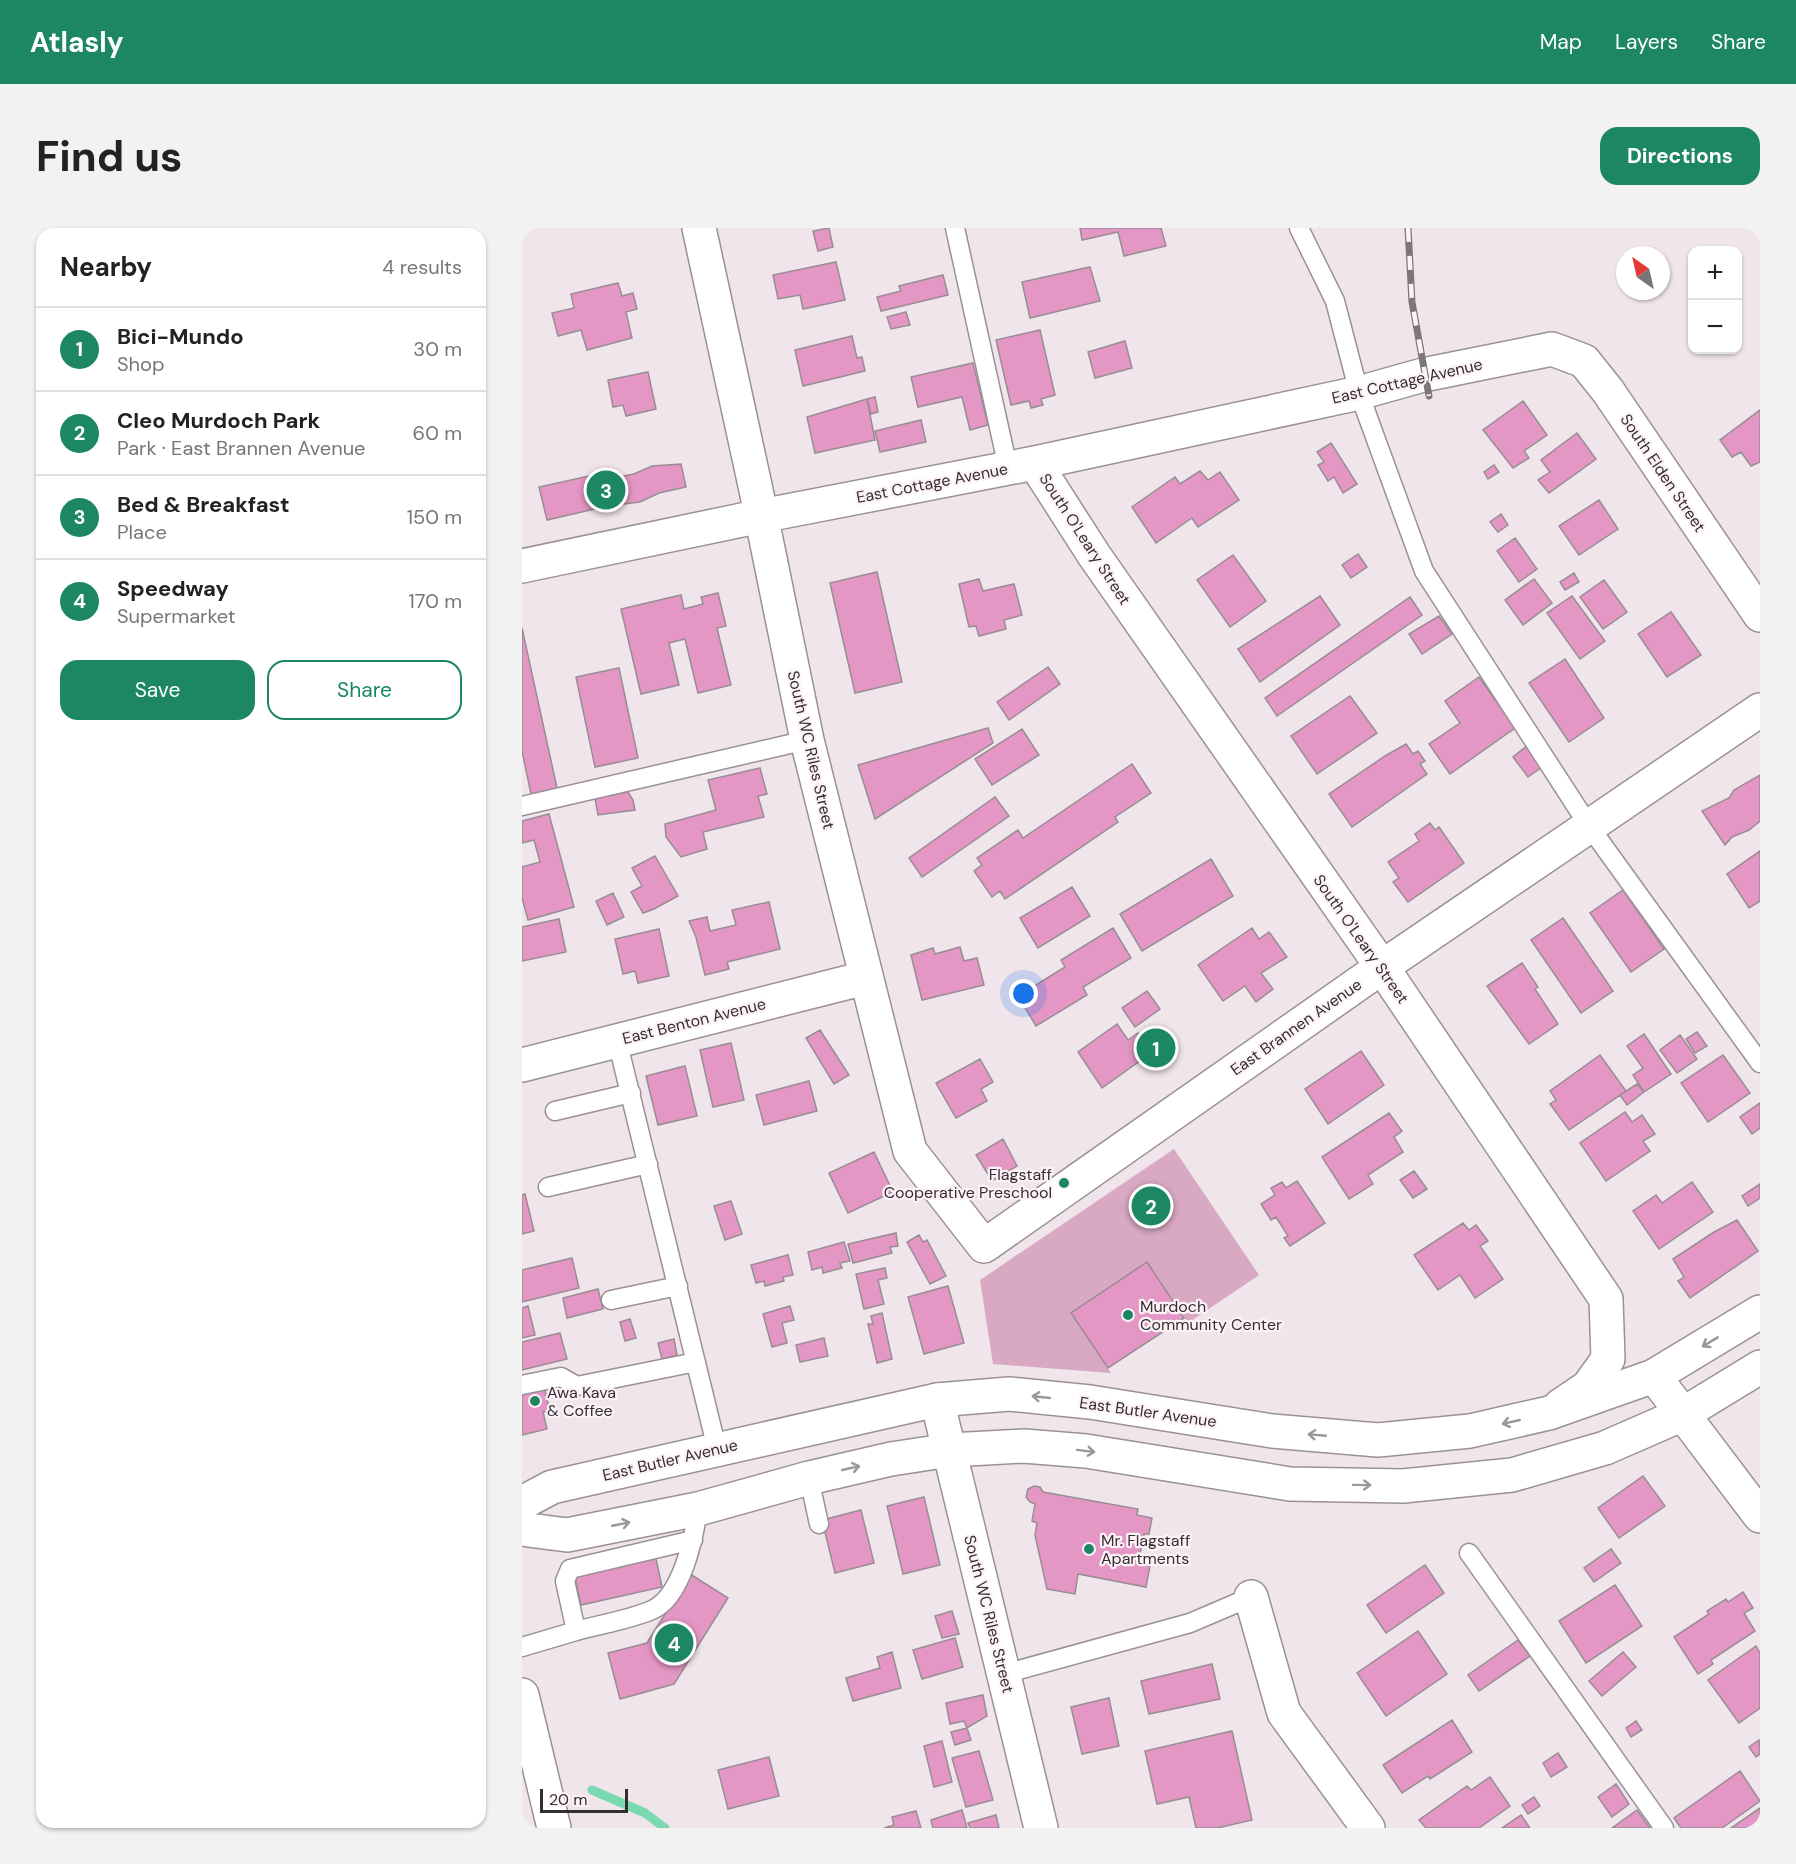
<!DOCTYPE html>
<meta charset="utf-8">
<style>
:root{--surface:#fff;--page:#f2f2f2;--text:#222;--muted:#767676;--line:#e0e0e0;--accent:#1d8764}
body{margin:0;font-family:"DM Sans",sans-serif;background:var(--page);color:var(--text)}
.controls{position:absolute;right:18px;top:18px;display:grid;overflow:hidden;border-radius:12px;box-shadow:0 2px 4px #0004}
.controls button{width:54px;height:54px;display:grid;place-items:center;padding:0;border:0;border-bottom:2px solid var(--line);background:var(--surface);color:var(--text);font:30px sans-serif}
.compass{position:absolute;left:1094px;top:18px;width:54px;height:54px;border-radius:50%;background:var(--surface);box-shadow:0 2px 4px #0004;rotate:326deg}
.scale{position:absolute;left:18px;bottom:15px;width:88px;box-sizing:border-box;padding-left:6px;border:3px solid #332f31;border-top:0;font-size:16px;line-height:21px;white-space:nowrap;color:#332f31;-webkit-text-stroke:4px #fef2f9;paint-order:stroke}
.you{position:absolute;left:502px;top:766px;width:21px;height:21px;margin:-15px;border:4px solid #fff;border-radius:50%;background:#1a73e8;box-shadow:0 0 0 9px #1a73e833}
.badge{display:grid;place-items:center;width:39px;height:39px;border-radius:50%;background:var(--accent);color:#fff;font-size:20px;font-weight:700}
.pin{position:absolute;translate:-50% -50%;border:3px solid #fff;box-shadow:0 2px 6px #0006}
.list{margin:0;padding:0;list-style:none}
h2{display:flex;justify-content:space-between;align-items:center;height:78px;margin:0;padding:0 24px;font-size:26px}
h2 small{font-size:20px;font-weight:400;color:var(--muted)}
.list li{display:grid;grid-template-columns:39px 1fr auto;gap:18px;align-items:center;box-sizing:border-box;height:84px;padding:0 24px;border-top:2px solid var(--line)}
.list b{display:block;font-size:22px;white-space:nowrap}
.list p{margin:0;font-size:20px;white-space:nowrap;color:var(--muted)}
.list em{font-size:20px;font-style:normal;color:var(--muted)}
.actions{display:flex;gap:12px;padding:18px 24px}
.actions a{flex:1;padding:14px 0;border:2px solid var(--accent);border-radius:18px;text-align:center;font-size:21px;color:var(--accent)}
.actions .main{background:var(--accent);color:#fff}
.map{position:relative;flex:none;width:1238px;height:1600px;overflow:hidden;border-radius:18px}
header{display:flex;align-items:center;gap:36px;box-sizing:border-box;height:84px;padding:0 30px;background:var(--accent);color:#fff}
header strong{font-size:28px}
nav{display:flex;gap:33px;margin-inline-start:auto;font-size:21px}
.intro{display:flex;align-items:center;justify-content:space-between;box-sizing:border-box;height:144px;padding:0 36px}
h1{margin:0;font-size:42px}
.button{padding:15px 27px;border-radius:18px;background:var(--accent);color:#fff;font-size:21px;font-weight:700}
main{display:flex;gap:36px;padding:0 36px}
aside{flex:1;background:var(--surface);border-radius:18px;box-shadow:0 2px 4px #0004}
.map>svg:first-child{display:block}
.green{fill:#d9a8c3}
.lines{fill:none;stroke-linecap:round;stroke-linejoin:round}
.stream{stroke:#7ad9b1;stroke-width:9}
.building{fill:#e497c4;stroke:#988d93;stroke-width:1.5}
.lane-casing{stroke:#9b9096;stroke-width:21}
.street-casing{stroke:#9b9096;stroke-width:36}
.secondary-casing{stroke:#9b9096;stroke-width:36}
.lane{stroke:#fff;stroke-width:18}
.street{stroke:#fff;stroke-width:33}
.secondary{stroke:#fff;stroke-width:33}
.rail-casing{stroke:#7e777a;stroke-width:7}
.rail{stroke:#fef2f9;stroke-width:4.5;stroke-dasharray:14;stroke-linecap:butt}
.oneway{stroke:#999798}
.poi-dot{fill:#1d8764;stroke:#fef2f9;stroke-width:2}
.labels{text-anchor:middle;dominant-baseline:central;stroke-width:4.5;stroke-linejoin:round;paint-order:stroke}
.street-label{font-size:16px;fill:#332f31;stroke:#fef2f9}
.poi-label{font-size:16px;fill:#332f31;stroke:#fef2f9;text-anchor:start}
</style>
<header>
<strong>Atlasly</strong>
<nav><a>Map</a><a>Layers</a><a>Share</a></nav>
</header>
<div class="intro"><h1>Find us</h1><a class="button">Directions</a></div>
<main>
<aside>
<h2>Nearby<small>4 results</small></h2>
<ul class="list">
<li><span class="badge">1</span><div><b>Bici-Mundo</b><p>Shop</p></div><em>30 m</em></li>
<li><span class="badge">2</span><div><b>Cleo Murdoch Park</b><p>Park · East Brannen Avenue</p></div><em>60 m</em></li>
<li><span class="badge">3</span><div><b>Bed &amp; Breakfast</b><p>Place</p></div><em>150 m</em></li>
<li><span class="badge">4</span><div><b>Speedway</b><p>Supermarket</p></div><em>170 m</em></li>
</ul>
<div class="actions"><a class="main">Save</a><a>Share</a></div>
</aside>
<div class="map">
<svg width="1238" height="1600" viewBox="0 0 1238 1600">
<rect width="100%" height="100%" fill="#f0e5eb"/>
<path class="green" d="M652,921L737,1047L666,1095L625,1035L549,1085L589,1145L471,1136L458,1052Z"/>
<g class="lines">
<path class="stream" d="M70,1562L123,1585L143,1600"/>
</g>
<path class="building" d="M307,0L311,19L296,23L291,3Z
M558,0H639L644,18L602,28L596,4L560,12Z
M314,34L323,72L281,81L278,67L256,71L251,47Z
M568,39L578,73L508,90L500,54Z
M421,47L426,67L359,83L355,69L379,63L377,58Z
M96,55L100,68L111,65L115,81L104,84L110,110L65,122L59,102L36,108L30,85L52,80L49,66Z
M384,84L388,97L369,101L365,89Z
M518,102L533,167L519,171L521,177L509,180L507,173L489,177L474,112Z
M330,108L335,130L340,129L343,143L281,158L273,122Z
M603,113L610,140L573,150L566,124Z
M451,135L466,197L448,202L440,169L396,179L389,149Z
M126,144L134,181L104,188L101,177L91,179L86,152Z
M353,169L356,184L349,186L345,171Z
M345,171L353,212L293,225L285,189Z
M1001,173L1025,207L1002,223L1007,230L991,240L961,202Z
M1238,182V234L1229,238L1219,224L1210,229L1198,212Z
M399,192L404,214L358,224L353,203Z
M1055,205L1074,231L1027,265L1016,252L1028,244L1019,232Z
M809,215L835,256L821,265L812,249L806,253L796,237L802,234L795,224Z
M159,236L164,259L137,265L118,274L102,276L100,269L80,274L81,279L25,292L17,259L80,245L82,250L96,249L112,246L130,238Z
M972,237L977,244L966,251L962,244Z
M678,243L686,252L698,244L717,272L676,299L670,290L634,315L610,279L653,249L658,256Z
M1077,272L1096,301L1057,327L1037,298Z
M979,286L986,297L976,304L968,294Z
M993,310L1015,341L997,354L975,323Z
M836,326L845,339L829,350L820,337Z
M711,327L744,373L708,399L675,352Z
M355,344L380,454L333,465L308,355Z
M1052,345L1057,354L1043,362L1038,354Z
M457,351L461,363L492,356L500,387L482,392L484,401L457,408L454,398L447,399L437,356Z
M1012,351L1030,375L1001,397L983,372Z
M1082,352L1105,384L1081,401L1058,369Z
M196,365L204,398L195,400L209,457L176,465L163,411L147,415L157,457L119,466L99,381L159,367L162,381L181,376L179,369Z
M798,368L818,397L738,454L716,421Z
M1050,368L1083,413L1058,431L1025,385Z
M888,369L900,387L755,488L743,470Z
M1149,384L1179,427L1145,449L1116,406Z
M917,388L930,406L900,426L887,406Z
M0,400L35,560L9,566L0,523Z
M1043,431L1082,490L1047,514L1007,455Z
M526,439L538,456L487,492L475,474Z
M97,440L116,530L73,539L54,449Z
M957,449L993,500L928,546L907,516L938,495L923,473Z
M828,468L855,505L795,546L769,508Z
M466,500L471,515L353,591L336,537Z
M500,501L517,527L470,557L453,531Z
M884,516L891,526L896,523L903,533L898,536L905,546L830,599L807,566L863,528Z
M1005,518L1020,539L1006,549L991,529Z
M610,536L629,565L593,589L596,594L483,671L478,663L470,669L452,643L460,637L455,630L496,602L501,610Z
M238,540L245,566L236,568L242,589L181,604L185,621L159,629L144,609L143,596L194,582L186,552Z
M1238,547V593L1227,602L1210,609L1203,617L1180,583L1207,570L1212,562Z
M106,564L111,572L113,582L76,587L73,570Z
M473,569L487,588L400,649L387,630Z
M27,586L52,679L6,692L0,670V639L18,634L12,612L0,615V593Z
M908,595L913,602L917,599L942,635L886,674L871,654L877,650L866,634L897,613L893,606Z
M1238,623V673L1227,680L1205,646Z
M133,628L156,668L132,681L121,685L109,664L120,658L110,640Z
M689,631L711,668L620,723L598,686Z
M550,659L568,688L516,720L498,690Z
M1101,662L1142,721L1109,744L1068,685Z
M91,665L102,689L85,697L74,673Z
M247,674L258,721L205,734L207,741L183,747L174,709L167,693L185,689L188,703L214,697L210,682Z
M1041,690L1091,763L1059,785L1009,712Z
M37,691L44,724L0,733V699Z
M591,700L609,730L561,759L565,767L514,798L496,768L543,739L539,732Z
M730,700L737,711L747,704L765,729L739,745L751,761L734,774L723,758L701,773L676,737Z
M137,701L147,748L116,755L113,743L101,746L93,711Z
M438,719L442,733L455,730L462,757L400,772L389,727L411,720L413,726Z
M1000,735L1016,759L1013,761L1036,796L1007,816L965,758Z
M625,763L638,781L613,799L600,780Z
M595,796L606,812L616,805L629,825L580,860L556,824Z
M298,802L327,847L312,856L284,810Z
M1175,804L1185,818L1173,825L1164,811Z
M1122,806L1149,846L1122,864L1111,847L1121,840L1105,818Z
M1158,807L1175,831L1155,845L1138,822Z
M209,815L222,872L191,879L178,822Z
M839,823L862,857L806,896L783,861Z
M1078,827L1104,863L1047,902L1028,876L1034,872L1028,863Z
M1201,827L1228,865L1186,894L1159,855Z
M458,831L471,854L459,861L465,873L434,890L414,855Z
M163,838L175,888L136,897L124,848Z
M287,853L295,883L242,897L234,867Z
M1115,856L1122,864L1105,877L1098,867Z
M1238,875V900L1230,906L1218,889Z
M1103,884L1110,894L1120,887L1133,906L1121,913L1128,923L1084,953L1058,915Z
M867,885L880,903L872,909L881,924L846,947L851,956L827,971L800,929Z
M481,911L495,938L470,953L454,927Z
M352,924L371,964L326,985L307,945Z
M892,943L905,961L891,970L878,952Z
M775,953L803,995L768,1018L762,1010L766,1008L754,989L749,992L739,976L753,967L749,960L760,954L764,960Z
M1170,954L1191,984L1137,1021L1111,983L1134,967L1140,975Z
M1238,956V970L1226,978L1220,968Z
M3,966L12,1003L0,1006V967Z
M209,973L220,1006L203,1012L192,978Z
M1215,992L1236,1023L1168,1070L1156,1053L1162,1049L1151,1031L1192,1004Z
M941,995L947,1002L954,997L966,1013L958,1018L981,1051L953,1070L938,1047L916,1062L892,1027Z
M374,1005L376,1018L368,1019L370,1025L331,1035L326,1016Z
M397,1007L401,1014L405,1012L424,1048L408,1056L385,1014Z
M322,1014L328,1033L318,1035L320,1040L301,1045L300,1039L290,1042L286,1024Z
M266,1027L271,1047L261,1049L262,1053L243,1058L242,1053L234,1055L229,1037Z
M50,1030L57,1060L0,1074V1042Z
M625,1034L662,1090L586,1140L549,1085Z
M363,1040L365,1050L356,1052L362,1076L342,1081L334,1046Z
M426,1058L442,1115L402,1126L386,1069Z
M76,1061L81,1081L45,1090L41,1070Z
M6,1078L13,1107L0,1110V1080Z
M268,1078L272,1092L260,1095L265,1115L250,1119L241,1086Z
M360,1085L370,1131L355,1135L346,1096H351L349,1088Z
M108,1091L114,1110L103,1113L98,1094Z
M38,1105L45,1131L0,1142V1114Z
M302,1110L306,1128L278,1134L274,1117Z
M152,1111L155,1127L140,1131L136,1115Z
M22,1158L28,1183L21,1184L25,1201L0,1207V1164Z
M1121,1248L1143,1278L1097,1310L1076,1280Z
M512,1258L518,1259L521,1264L616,1281L615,1287L630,1290L627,1306H622L616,1336L628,1338L624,1359L556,1346L553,1366L525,1361L513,1307L515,1295L510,1293L513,1276L508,1274L504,1269L506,1261Z
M402,1269L418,1337L381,1346L365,1278Z
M339,1282L352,1335L313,1345L300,1292Z
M1089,1321L1099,1335L1072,1354L1062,1340Z
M133,1326L140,1359L59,1377L52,1345Z
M903,1337L922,1365L864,1405L845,1377Z
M168,1346L206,1370L152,1456L98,1471L86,1425L125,1415Z
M1093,1357L1120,1398L1064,1435L1037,1393Z
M1221,1364L1231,1380L1222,1385L1233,1403L1189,1432L1191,1436L1176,1446L1152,1409L1187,1386L1185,1383L1204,1371L1206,1374Z
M430,1383L437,1406L420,1410L413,1388Z
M896,1403L925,1446L864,1488L835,1445Z
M433,1410L441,1439L400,1451L391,1422Z
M996,1412L1008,1428L957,1463L946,1447Z
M1234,1418L1238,1425V1480L1217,1495L1186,1452Z
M370,1424L379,1460L331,1473L324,1450L358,1440L355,1429Z
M1101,1424L1114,1439L1080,1468L1067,1453Z
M690,1436L698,1471L627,1486L619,1453Z
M461,1467L465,1488L445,1500L442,1493L428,1496L424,1475Z
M587,1470L597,1518L560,1526L549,1479Z
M930,1492L950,1524L908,1551L906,1548L880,1565L861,1537Z
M1114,1493L1120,1502L1109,1509L1104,1500Z
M445,1500L449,1512L433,1517L429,1504Z
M710,1503L730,1592L695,1600H674L667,1569L635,1576L623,1523Z
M1237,1512L1238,1526L1234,1529L1227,1519Z
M420,1513L430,1554L412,1559L402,1518Z
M457,1523L471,1572L444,1579L430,1530Z
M1036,1525L1045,1539L1029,1549L1021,1535Z
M247,1529L257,1568L206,1581L196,1542Z
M1218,1543L1238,1573L1200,1600H1159L1152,1590Z
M968,1549L988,1578L957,1600H904L897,1592L945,1558L949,1562Z
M1094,1556L1107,1576L1090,1589L1076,1569Z
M1012,1569L1018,1578L1006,1586L1000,1577Z
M1238,1580V1600H1209Z
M440,1582L445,1600H411L409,1592Z
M1115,1582L1128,1600H1090Z
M394,1583L399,1600H362L372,1597L370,1589Z
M474,1587L477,1600H448L446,1595Z
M999,1587L1008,1600H980Z"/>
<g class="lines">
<defs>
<path id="lane" d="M433,0L486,240
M777,0L813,73L837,165L902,343L1067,598L1238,835
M0,578L285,512
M95,812L195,1221
M33,883L109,865
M26,959L126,936
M89,1072L156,1058
M0,1157L39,1149L55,1158L174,1134
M287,1250L297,1296
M947,1325L1142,1600
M54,1403C76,1397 110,1391 130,1382C160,1369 172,1309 176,1281
M0,1419L54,1403L43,1353L48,1341L171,1312
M482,1446L668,1395L729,1369"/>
<path id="street" d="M177,0L234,262L285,512L388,923L462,1018L860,739L1238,482
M513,235L572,327L860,739L1084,1071L1086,1131L1066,1159L1038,1178
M0,338L239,288L513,235L837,165L901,147L1030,121L1062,133L1086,163L1238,387
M0,837L343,750
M1132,1148L1238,1288
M415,1172L519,1600
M729,1369L762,1485L846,1600"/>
<path id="secondary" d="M0,1275L30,1259L415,1172L487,1166L568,1174L750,1203L856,1212L948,1203L1027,1185L1132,1148L1238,1084
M0,1301L45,1307L176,1281L287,1250L369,1231L428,1222L502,1218L564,1223L768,1256L881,1258L990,1247L1083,1220L1161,1186L1238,1139
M0,1467L32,1600"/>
</defs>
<use href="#lane" class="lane-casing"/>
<use href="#street" class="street-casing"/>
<use href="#secondary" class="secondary-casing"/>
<use href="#lane" class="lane"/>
<use href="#street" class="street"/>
<use href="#secondary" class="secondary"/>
<defs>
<path id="rail" d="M886,0L890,74L907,168"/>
</defs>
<use href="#rail" class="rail-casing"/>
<use href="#rail" class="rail"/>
</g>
<defs><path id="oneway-shaft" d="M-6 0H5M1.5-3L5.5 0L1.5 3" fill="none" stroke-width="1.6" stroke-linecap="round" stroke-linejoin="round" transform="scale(1.5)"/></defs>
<g class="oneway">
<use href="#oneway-shaft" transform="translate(1188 1114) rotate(149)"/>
<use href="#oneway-shaft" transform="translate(519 1169) rotate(-174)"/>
<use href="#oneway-shaft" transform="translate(989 1194) rotate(167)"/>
<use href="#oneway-shaft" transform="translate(795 1207) rotate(-175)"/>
<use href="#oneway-shaft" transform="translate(564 1223) rotate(7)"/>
<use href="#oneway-shaft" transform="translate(329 1240) rotate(-13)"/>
<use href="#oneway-shaft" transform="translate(840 1257) rotate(1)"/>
<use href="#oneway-shaft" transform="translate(99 1296) rotate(-11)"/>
</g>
<g class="poi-dot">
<circle cx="542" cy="955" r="6"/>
<circle cx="606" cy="1087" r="6"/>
<circle cx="13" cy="1173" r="6"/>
<circle cx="567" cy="1321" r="6"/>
</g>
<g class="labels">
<g class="street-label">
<text transform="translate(885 153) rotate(-13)">East Cottage Avenue</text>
<text transform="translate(1141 245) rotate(56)">South Elden Street</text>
<text transform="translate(410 255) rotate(-11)">East Cottage Avenue</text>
<text transform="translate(563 311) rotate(57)">South O'Leary Street</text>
<text transform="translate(289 522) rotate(77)">South WC Riles Street</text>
<text transform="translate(839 711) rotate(55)">South O'Leary Street</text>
<text transform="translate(172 793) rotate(-14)">East Benton Avenue</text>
<text transform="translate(774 799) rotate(-35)">East Brannen Avenue</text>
<text transform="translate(626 1184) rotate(8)">East Butler Avenue</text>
<text transform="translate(148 1232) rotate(-13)">East Butler Avenue</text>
<text transform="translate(467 1386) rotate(76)">South WC Riles Street</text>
</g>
<g class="poi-label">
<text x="530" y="946" text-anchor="end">Flagstaff<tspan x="530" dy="18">Cooperative Preschool</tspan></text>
<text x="618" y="1078">Murdoch<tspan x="618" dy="18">Community Center</tspan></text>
<text x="25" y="1164">Awa Kava<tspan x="25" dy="18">&amp; Coffee</tspan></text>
<text x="579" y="1312">Mr. Flagstaff<tspan x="579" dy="18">Apartments</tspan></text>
</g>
</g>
</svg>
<div class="controls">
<button>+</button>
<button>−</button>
</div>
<svg class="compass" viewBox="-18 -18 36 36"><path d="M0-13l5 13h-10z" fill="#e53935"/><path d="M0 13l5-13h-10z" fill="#767676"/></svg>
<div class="scale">20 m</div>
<div class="you"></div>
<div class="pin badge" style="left:634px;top:820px">1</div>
<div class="pin badge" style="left:629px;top:978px">2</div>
<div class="pin badge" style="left:84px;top:262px">3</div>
<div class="pin badge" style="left:152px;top:1415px">4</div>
</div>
</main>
